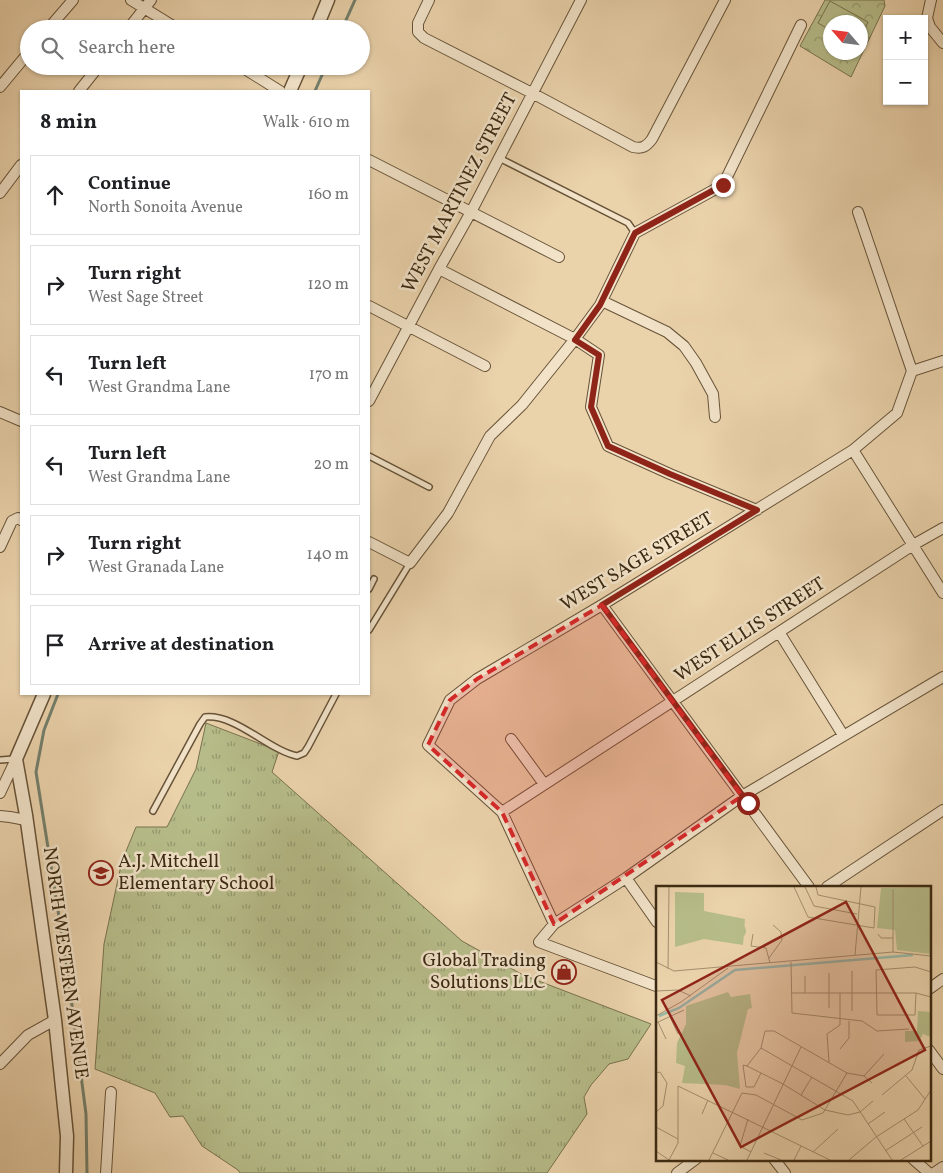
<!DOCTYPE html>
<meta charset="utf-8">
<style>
:root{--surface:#fff;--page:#f6f6f6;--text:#202124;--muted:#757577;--line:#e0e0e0}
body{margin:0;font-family:Vollkorn,serif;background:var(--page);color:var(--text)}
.controls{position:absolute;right:15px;top:15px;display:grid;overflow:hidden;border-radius:0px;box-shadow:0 1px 4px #0004}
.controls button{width:45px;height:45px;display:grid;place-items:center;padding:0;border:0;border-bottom:1px solid var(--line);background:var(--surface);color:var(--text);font:25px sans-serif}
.compass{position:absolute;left:823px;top:15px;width:45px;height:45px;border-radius:50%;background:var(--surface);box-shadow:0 1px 4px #0004;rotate:298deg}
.stop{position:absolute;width:15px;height:15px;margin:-11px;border:4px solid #8f2418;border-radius:50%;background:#fff}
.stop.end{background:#8f2418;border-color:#fff;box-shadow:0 1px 5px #0008}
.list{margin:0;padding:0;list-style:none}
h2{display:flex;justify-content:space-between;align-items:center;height:65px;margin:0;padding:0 20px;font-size:21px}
h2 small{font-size:16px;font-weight:400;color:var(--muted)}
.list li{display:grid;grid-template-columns:32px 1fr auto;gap:15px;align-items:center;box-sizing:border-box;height:80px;margin:0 10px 10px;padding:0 10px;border:1px solid var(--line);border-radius:0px}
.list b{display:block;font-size:19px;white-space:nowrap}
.list p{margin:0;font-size:16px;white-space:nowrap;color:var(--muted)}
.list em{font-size:16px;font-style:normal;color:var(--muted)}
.icon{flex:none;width:28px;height:28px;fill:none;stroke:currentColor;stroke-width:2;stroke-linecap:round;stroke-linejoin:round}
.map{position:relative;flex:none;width:943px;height:1173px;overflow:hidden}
.search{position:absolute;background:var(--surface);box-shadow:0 1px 4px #0004;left:20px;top:20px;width:350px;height:55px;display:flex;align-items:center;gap:12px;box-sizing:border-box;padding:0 18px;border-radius:28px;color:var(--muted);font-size:19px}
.panel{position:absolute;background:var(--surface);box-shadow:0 1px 4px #0004;left:20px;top:90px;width:350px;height:605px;border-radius:0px}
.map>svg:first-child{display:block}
.grass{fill:url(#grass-tufts);stroke:#78724e}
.park{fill:url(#park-crowns);stroke:#78724e;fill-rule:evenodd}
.pitch{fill:#b6bc89;stroke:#78724e}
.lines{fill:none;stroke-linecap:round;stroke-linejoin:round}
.stream{stroke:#737f6c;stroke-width:3}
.service-casing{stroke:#675338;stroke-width:8}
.minor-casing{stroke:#675338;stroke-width:12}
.tertiary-casing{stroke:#675338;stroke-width:15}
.service{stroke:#f1e2c8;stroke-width:5}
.minor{stroke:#f1e2c8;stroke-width:10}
.tertiary{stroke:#f1e2c8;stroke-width:12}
.route{stroke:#8f2418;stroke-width:6}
.marked{fill:#d62828;fill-opacity:0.2;stroke:#d62828;stroke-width:4;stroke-dasharray:10 6;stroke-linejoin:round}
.labels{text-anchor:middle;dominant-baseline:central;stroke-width:5;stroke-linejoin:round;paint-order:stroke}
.street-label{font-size:19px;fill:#3b2912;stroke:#f1e2c8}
.poi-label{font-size:19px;fill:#3b2912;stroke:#f1e2c8;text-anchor:start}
.inset-river{fill:none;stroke:#98b8a8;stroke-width:2.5}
.inset-road{fill:none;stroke:#a48e6e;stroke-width:1}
.view{fill:#8f2418;fill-opacity:0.15;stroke:#8f2418;stroke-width:2.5}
.inset-edge{fill:none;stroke:#3b2912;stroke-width:2.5}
</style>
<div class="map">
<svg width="943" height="1173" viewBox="0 0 943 1173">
<defs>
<pattern id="grass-tufts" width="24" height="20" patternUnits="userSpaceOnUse" patternTransform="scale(1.25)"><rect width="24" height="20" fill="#b6bc89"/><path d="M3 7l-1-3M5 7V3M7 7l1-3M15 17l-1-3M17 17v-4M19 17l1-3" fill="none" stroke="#95996f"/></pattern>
<pattern id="park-crowns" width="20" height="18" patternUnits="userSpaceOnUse" patternTransform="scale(1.25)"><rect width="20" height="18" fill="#b6bc89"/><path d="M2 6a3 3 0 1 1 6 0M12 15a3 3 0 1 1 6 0" fill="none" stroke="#95996f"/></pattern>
</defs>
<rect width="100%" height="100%" fill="#ead2ab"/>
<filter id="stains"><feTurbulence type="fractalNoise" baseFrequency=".004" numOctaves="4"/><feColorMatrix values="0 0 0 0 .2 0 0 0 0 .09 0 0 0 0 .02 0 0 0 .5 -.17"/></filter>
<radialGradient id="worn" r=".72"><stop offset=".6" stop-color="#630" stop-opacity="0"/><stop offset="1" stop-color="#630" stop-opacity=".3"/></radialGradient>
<path class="grass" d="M206,723L279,751L272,772L462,941L523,975L651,1024L628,1059L609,1064L591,1085L584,1097L587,1114L547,1173H240L238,1170L202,1146L183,1116L170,1117L155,1093L95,1069L104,944L122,861L136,827H167L196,769Z"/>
<path class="park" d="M825,0H884L885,6L851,77L800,46ZM830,22H860V52H830Z"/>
<path class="pitch" d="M830,1L868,22L861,36L860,22H830V30L818,23Z"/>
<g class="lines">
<path class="stream" d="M342,29L355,0
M315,91L326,66
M58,694L44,730L36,772L67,967L86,1114L87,1173"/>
<defs>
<path id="service" d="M499,158L628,223L635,233
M369,456L429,487
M369,589L374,579
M369,630L410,563
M0,760L14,759
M153,811L200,724L205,717C236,714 268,750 297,756L304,753L308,747L336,694"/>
<path id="minor" d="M131,0L178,29
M429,0L418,23V32L424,38L532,93L633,147C642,149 646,147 652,139L725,0
M931,0L927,18L930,27L943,43
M48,29L73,0
M128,29L151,0
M240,66L280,91
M0,87L29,52
M79,91L99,66
M369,160L559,257
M0,193L21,165
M858,212L912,371
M439,269L575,339L599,355L591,407L608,446L670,474L757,510
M602,301L667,332L684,346L696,363L713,394L715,417
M369,306L485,366
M369,401L439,269L471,212L581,0
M0,412L21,421
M853,450L943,593
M369,542L410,563L448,513L490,436L522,405L575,339L600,305L635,233L723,185L801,25
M0,547L12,521L18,518L21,520
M602,605L809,887
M779,632L843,735
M511,739L544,784
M0,793L16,759
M502,812L913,545L943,528
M0,816L10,817L26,820
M626,878L657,922
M827,887L943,810
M554,924L502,812L428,745L450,700L477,679L602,605L853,450L897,413L912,371L943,361
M657,985L656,986L539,942L554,924L626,878L742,796L943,677
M929,989L943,979
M929,1050L943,1069
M0,1064L28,1035L55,1020
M774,1159L785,1173
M913,1159L929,1173
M106,1173L111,1092
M677,1173L696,1159
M934,1173L943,1167"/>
<path id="tertiary" d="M316,29L328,0
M290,91L301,66
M44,694L16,759L26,815L55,1020L67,1136L66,1173"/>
</defs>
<use href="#service" class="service-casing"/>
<use href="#minor" class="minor-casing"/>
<use href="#tertiary" class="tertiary-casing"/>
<use href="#service" class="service"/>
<use href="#minor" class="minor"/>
<use href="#tertiary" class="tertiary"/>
</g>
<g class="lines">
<path class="route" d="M723,185L635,233L600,305L575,340L599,355L591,407L608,446L670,474L757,510L602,605L748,803"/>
</g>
<path class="marked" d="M602,605L742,796L554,924L502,812L428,745L450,700L477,679Z"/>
<defs>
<symbol id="school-ring" viewBox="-11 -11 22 22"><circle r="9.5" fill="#f1e2c8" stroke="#8f2418" stroke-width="1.5"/><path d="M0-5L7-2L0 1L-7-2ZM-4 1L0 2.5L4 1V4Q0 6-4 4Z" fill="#8f2418"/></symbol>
<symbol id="shop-ring" viewBox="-11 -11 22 22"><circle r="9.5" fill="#f1e2c8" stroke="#8f2418" stroke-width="1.5"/><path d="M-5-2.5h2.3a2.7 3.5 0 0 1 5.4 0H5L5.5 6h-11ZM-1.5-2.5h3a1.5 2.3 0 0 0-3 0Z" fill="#8f2418"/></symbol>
</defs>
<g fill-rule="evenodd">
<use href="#school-ring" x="87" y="859" width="28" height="28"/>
<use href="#shop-ring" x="550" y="958" width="28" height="28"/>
</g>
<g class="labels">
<g class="street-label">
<text transform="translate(460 193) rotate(-62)">WEST MARTINEZ STREET</text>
<text transform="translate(637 562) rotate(-31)">WEST SAGE STREET</text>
<text transform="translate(750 630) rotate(-33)">WEST ELLIS STREET</text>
<text transform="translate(65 963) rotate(82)">NORTH WESTERN AVENUE</text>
</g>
<g class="poi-label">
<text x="118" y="862">A.J. Mitchell<tspan x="118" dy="22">Elementary School</tspan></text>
<text x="546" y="961" text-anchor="end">Global Trading<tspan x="546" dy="22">Solutions LLC</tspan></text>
</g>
</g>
<g transform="translate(656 886)">
<rect width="275" height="275" fill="#ead2ab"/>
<path d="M72,106L75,111L94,108L96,122L92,123L81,167L84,203L69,199L26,197L29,180L20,177L21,157L30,138V120Z" fill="#b6bc89"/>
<path d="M275,1V68L241,64L239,44L221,42L225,2Z" fill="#b6bc89"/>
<path d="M19,6L48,7V25L89,33L87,59L48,53L19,61ZM262,125L275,126V151L267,148L263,155L249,156V145H261Z" fill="#b6bc89"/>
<path d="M29,12H39L43,16L42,49L39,55H30L25,49L26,17ZM76 45a7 7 0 1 1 14 0a7 7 0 1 1-14 0Z" fill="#b6bc89"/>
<path class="inset-river" d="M3,130L23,122L79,84L257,69"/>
<path class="inset-road" d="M138,1L152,31L218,42L219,21L162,9L160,1M149,1L158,20L201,28M237,3V66M97,48L95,60L110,62L114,77M222,48L225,52H237M199,69L205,1M113,72L126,54L125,46L117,39M0,76L18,85L237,66L275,70M135,76L136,127L206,135L221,145L253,143M12,83L13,1M196,85V125M173,87V122M0,105L22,104L35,110M136,107H260L275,111M149,107V90M260,107L259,129H221L220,84L259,81L275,86M0,130L25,116L72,82M14,131L22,148M2,136L10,153M0,137L28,124M105,162L197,215L236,274M184,163L193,152V135M173,176L171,148L184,139V107M91,180L105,162L109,145H118L191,187L208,190L216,197M0,187L4,186L11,197L7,220L0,226M105,187L98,201H90L87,179L91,180L127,198L169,224L192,229L204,226L217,215M208,190L228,168M250,190L269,213M145,209L156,191M226,209L256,184L263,164L275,160M46,228L52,214M92,233L84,260L95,266M248,233L267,260M212,238L229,226M0,241L22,253M0,265L13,274M229,265L266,241M157,266L182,243M57,267L72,274M108,267L125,274M13,274L22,257V200L174,274M53,274L86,207L100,209L146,234L167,227L191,187M91,274L145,161M138,274L145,260M193,274L220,251L262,224L275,204M245,274L275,255"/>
<path class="view" d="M190,16L269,164L85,261L6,114Z"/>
<rect width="275" height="275" class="inset-edge"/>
</g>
<rect width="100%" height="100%" filter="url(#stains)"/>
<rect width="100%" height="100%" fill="url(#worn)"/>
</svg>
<div class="controls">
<button>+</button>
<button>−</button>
</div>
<svg class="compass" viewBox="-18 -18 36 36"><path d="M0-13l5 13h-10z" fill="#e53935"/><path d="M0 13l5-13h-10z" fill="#757577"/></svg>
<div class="stop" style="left:748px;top:803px"></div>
<div class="stop end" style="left:723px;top:185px"></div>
<div class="search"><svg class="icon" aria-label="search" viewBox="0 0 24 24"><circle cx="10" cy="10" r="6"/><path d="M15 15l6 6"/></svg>Search here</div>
<section class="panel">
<h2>8 min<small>Walk · 610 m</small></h2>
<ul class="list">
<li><svg class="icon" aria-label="ahead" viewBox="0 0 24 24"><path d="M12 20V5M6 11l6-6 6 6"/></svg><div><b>Continue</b><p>North Sonoita Avenue</p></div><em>160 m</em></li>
<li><svg class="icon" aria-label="right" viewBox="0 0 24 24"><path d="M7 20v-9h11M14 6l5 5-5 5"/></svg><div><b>Turn right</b><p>West Sage Street</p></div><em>120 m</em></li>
<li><svg class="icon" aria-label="left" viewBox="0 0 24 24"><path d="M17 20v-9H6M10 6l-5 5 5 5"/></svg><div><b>Turn left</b><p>West Grandma Lane</p></div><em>170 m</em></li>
<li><svg class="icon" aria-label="left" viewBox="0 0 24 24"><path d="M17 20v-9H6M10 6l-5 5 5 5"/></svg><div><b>Turn left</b><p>West Grandma Lane</p></div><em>20 m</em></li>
<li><svg class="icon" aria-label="right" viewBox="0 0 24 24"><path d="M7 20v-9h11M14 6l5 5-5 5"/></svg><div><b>Turn right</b><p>West Granada Lane</p></div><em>140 m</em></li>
<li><svg class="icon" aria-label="arrive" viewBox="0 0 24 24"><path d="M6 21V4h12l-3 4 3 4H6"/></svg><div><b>Arrive at destination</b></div></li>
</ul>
</section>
</div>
